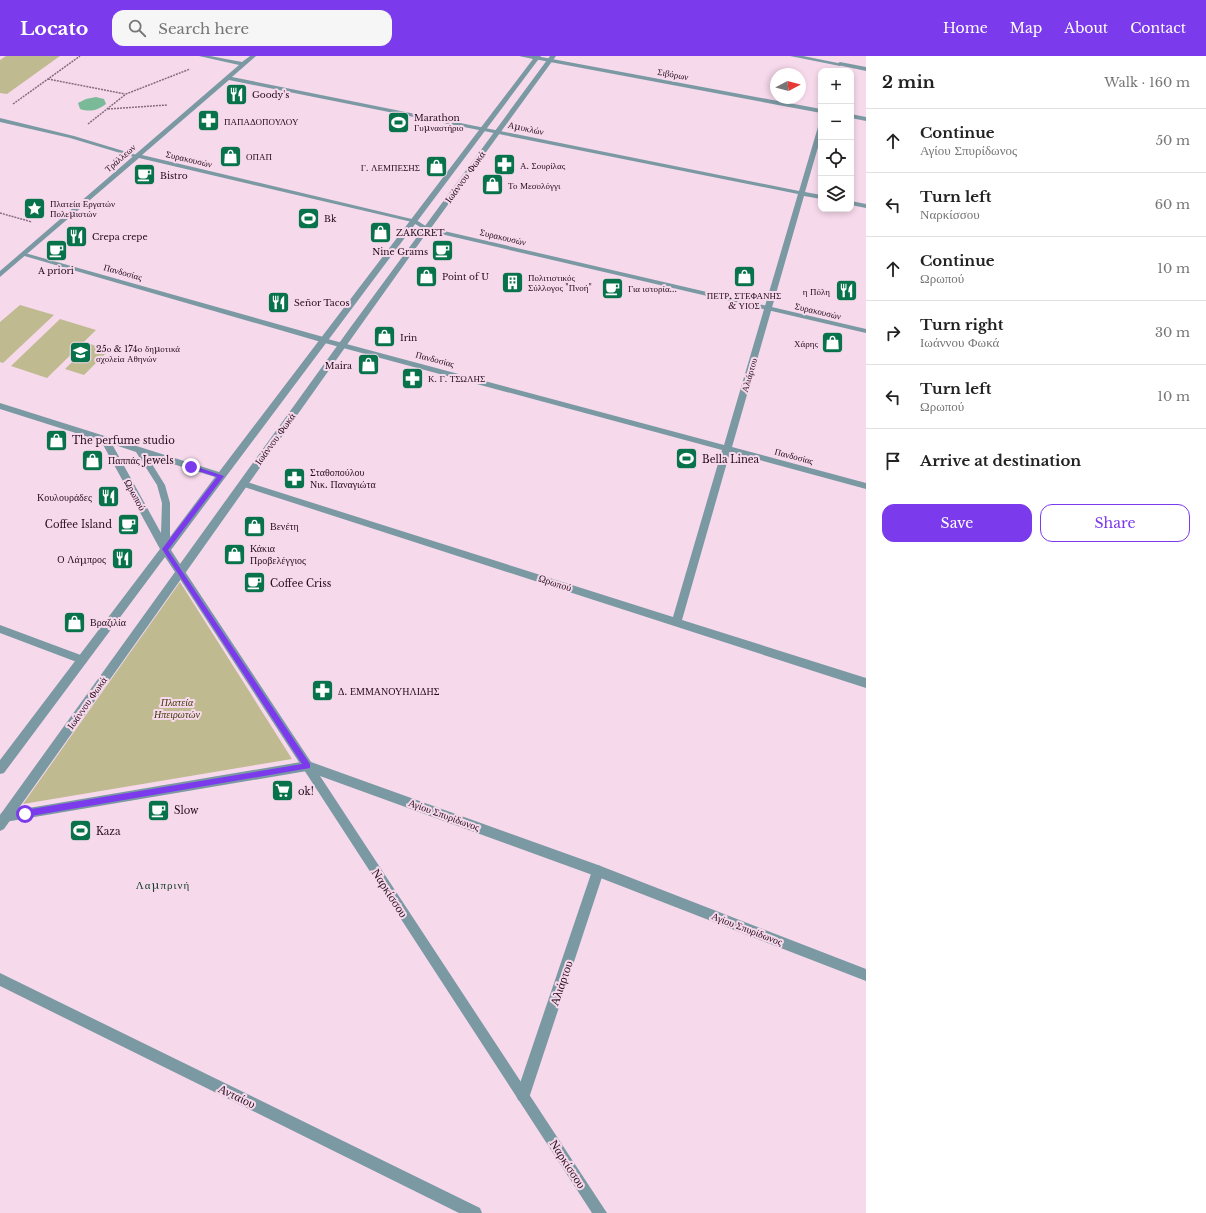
<!DOCTYPE html>
<meta charset="utf-8">
<style>
:root{--surface:#fff;--page:#f6f6f6;--text:#222;--muted:#767676;--line:#e0e0e0;--accent:#7c3aed}
body{margin:0;font-family:"Libre Baskerville",serif;background:var(--page);color:var(--text)}
.controls{position:absolute;right:12px;top:12px;display:grid;overflow:hidden;border-radius:8px;box-shadow:0 2px 6px #0003}
.controls button{width:36px;height:36px;display:grid;place-items:center;padding:0;border:0;border-bottom:1px solid var(--line);background:var(--surface);color:var(--text);font:20px sans-serif}
.compass{position:absolute;left:770px;top:12px;width:36px;height:36px;border-radius:50%;background:var(--surface);box-shadow:0 2px 6px #0003;rotate:83deg}
.stop{position:absolute;width:12px;height:12px;margin:-9px;border:3px solid #7c3aed;border-radius:50%;background:#fff}
.stop.end{background:#7c3aed;border-color:#fff;box-shadow:0 1px 4px #0008}
.list{margin:0;padding:0;list-style:none}
h2{display:flex;justify-content:space-between;align-items:center;height:52px;margin:0;padding:0 16px;font-size:17px}
h2 small{font-size:13px;font-weight:400;color:var(--muted)}
.list li{display:grid;grid-template-columns:26px 1fr auto;gap:12px;align-items:center;box-sizing:border-box;height:64px;padding:0 16px;border-top:1px solid var(--line)}
.list b{display:block;font-size:15px;white-space:nowrap}
.list p{margin:0;font-size:13px;white-space:nowrap;color:var(--muted)}
.list em{font-size:13px;font-style:normal;color:var(--muted)}
.actions{display:flex;gap:8px;padding:12px 16px}
.actions a{flex:1;padding:9px 0;border:1px solid var(--accent);border-radius:12px;text-align:center;font-size:14px;color:var(--accent)}
.actions .main{background:var(--accent);color:#fff}
.icon{flex:none;width:22px;height:22px;fill:none;stroke:currentColor;stroke-width:2;stroke-linecap:round;stroke-linejoin:round}
.map{position:relative;flex:none;width:866px;height:1157px;overflow:hidden}
header{display:flex;align-items:center;gap:24px;box-sizing:border-box;height:56px;padding:0 20px;background:var(--accent);color:#fff}
header strong{font-size:19px}
nav{display:flex;gap:22px;margin-inline-start:auto;font-size:14px}
.search{width:280px;height:36px;background:var(--page);display:flex;align-items:center;gap:10px;box-sizing:border-box;padding:0 14px;border-radius:12px;color:var(--muted);font-size:15px}
main{display:flex}
aside{flex:1;background:var(--surface)}
.map>svg:first-child{display:block}
.green{fill:#c0ba91}
.water{fill:#7bba99}
.lines{fill:none;stroke-linecap:round;stroke-linejoin:round}
.path{stroke:#866b7d;stroke-width:1.5;stroke-dasharray:2 1;stroke-linecap:butt}
.pedestrian{fill:#7b99a3;fill-rule:evenodd}
.minor{fill:#7b99a3;fill-rule:evenodd}
.tertiary{fill:#7b99a3;fill-rule:evenodd}
.route{fill:#7c3aed}
.labels{text-anchor:middle;dominant-baseline:central;stroke-width:4;stroke-linejoin:round;paint-order:stroke}
.far-street-label{font-size:9px;fill:#260d1e;stroke:#f7d9ec}
.far-poi-label{font-size:9px;fill:#260d1e;stroke:#f7d9ec;text-anchor:start}
.street-label{font-size:10px;fill:#260d1e;stroke:#f7d9ec}
.poi-label{font-size:10px;fill:#260d1e;stroke:#f7d9ec;text-anchor:start}
.park-label{font-size:10px;font-style:italic;fill:#413a06;stroke:#f7d9ec}
.neighbourhood-label{font-size:11px;letter-spacing:1px;fill:#103c28;stroke:#f7d9ec}
.near-street-label{font-size:12px;fill:#260d1e;stroke:#f7d9ec}
</style>
<header>
<strong>Locato</strong>
<div class="search"><svg class="icon" aria-label="search" viewBox="0 0 24 24"><circle cx="10" cy="10" r="6"/><path d="M15 15l6 6"/></svg>Search here</div>
<nav><a>Home</a><a>Map</a><a>About</a><a>Contact</a></nav>
</header>
<main>
<div class="map">
<svg width="866" height="1157" viewBox="0 0 866 1157">
<rect width="100%" height="100%" fill="#f7d9ec"/>
<path class="green" d="M6,0H60L7,38L0,37V4Z
M20,249L54,259L3,307L0,306V266Z
M60,263L96,274L47,322L11,310Z
M90,288L109,294L84,319L65,313Z
M180,526L292,703L23,748Z"/>
<path class="water" d="M96,41L104,43L106,48C97,55 90,56 80,53L78,47L86,43Z"/>
<g class="lines">
<path class="path" d="M48,23L125,38
M13,48L80,0
M108,53L167,49
M88,68L126,38L190,13
M0,157L32,166"/>
<path class="pedestrian" d="M790,0H803L843,8L840,10Z
M0,62L74,80L140,100L137,102L70,82L0,66Z
M21,197H25L327,282L328,284L327,286H321L21,199Z
M307,705L311,706L313,710L311,714L307,715L5,766L0,763L1,757L5,756Z
M598,809L602,811L604,815L530,1039L528,1044L523,1046L518,1044L516,1039L592,815L594,811Z"/>
<path class="minor" d="M199,0H210L242,6L250,0H256L232,21L799,135L818,71L821,69V81L805,136L821,139V143L804,140L732,391L866,427V433L730,396L682,564L866,622V632L241,430L240,428L241,426H247L673,561L722,394L321,286L320,284L324,282L724,389L798,138L229,24L142,99L416,164L429,172V174H425L412,166L139,102L0,221V215L239,9Z
M536,0L821,53V57L534,3L533,2Z
M840,6L866,11V15L838,9V7Z
M851,58L866,61V65L851,62Z
M851,145L866,148V152L851,149Z
M181,513L184,514L311,706L598,809L866,913V925L598,821L320,720L607,1157H592L178,520L176,517L178,514Z
M0,569L86,601L87,604L86,607L82,608L0,577Z
M0,917L480,1152L482,1157H459L0,930Z"/>
<path class="tertiary" d="M519,0H541L171,494L180,508L350,272L550,0H556L431,172L866,273V277L428,175L356,276L4,773L0,775V759L175,516L165,501L4,717L0,718V704L160,493L101,385L0,353V347L219,416L533,3ZM112,388L136,396L157,429L162,447L161,477ZM147,400L215,421L170,481V447L165,429Z"/>
</g>
<path class="route" d="M191,409L224,420L168,494L310,708V712L25,761L23,760V755L25,754L302,708L162,493L217,421L189,412V409Z"/>
<defs>
<symbol id="restaurant-square" viewBox="-11 -11 22 22"><rect x="-9" y="-9" width="18" height="18" rx="4" fill="#08734b" stroke="#f7d9ec"/><path d="M-5-6h1v4h1v-4h1v4h1v-4h1v5L-1.5 .5V6h-2V.5L-5-1ZM5-6V6H3V1.5H1.5Q1.5-4 5-6Z" fill="#fff"/></symbol>
<symbol id="pharmacy-square" viewBox="-11 -11 22 22"><rect x="-9" y="-9" width="18" height="18" rx="4" fill="#08734b" stroke="#f7d9ec"/><path d="M-2-6h4v4h4v4h-4v4h-4v-4h-4v-4h4Z" fill="#fff"/></symbol>
<symbol id="stadium-square" viewBox="-11 -11 22 22"><rect x="-9" y="-9" width="18" height="18" rx="4" fill="#08734b" stroke="#f7d9ec"/><path d="M0-5a6.5 5 0 1 0 0 10a6.5 5 0 1 0 0-10ZM-3.5-1.8h7v3.6h-7Z" fill="#fff"/></symbol>
<symbol id="shop-square" viewBox="-11 -11 22 22"><rect x="-9" y="-9" width="18" height="18" rx="4" fill="#08734b" stroke="#f7d9ec"/><path d="M-5-2.5h2.3a2.7 3.5 0 0 1 5.4 0H5L5.5 6h-11ZM-1.5-2.5h3a1.5 2.3 0 0 0-3 0Z" fill="#fff"/></symbol>
<symbol id="cafe-square" viewBox="-11 -11 22 22"><rect x="-9" y="-9" width="18" height="18" rx="4" fill="#08734b" stroke="#f7d9ec"/><path d="M-5.5-4.5H6V0H3Q3 3.5 0 3.5H-2.5Q-5.5 3.5-5.5 0ZM3-3.2v2h1.7v-2ZM-6 4.5H4V6H-6Z" fill="#fff"/></symbol>
<symbol id="sight-square" viewBox="-11 -11 22 22"><rect x="-9" y="-9" width="18" height="18" rx="4" fill="#08734b" stroke="#f7d9ec"/><path d="M0-6L1.8-2.2L6-1.7L2.9 1.2L3.7 5.4L0 3.3L-3.7 5.4L-2.9 1.2L-6-1.7L-1.8-2.2Z" fill="#fff"/></symbol>
<symbol id="building-square" viewBox="-11 -11 22 22"><rect x="-9" y="-9" width="18" height="18" rx="4" fill="#08734b" stroke="#f7d9ec"/><path d="M-4-6H4V6H1V3H-1V6H-4ZM-2.5-4.3h1.7v1.8h-1.7ZM.8-4.3h1.7v1.8H.8ZM-2.5-1h1.7V.8h-1.7ZM.8-1h1.7V.8H.8Z" fill="#fff"/></symbol>
<symbol id="school-square" viewBox="-11 -11 22 22"><rect x="-9" y="-9" width="18" height="18" rx="4" fill="#08734b" stroke="#f7d9ec"/><path d="M0-5L7-2L0 1L-7-2ZM-4 1L0 2.5L4 1V4Q0 6-4 4Z" fill="#fff"/></symbol>
<symbol id="supermarket-square" viewBox="-11 -11 22 22"><rect x="-9" y="-9" width="18" height="18" rx="4" fill="#08734b" stroke="#f7d9ec"/><path d="M-6-5.5h2.5l.6 2H6L4.5 2H-2.5L-4.4-4H-6ZM-1.5 3.2a1.3 1.3 0 1 0 .1 0ZM3 3.2a1.3 1.3 0 1 0 .1 0Z" fill="#fff"/></symbol>
</defs>
<g fill-rule="evenodd">
<use href="#restaurant-square" x="224" y="26" width="25" height="25"/>
<use href="#pharmacy-square" x="196" y="52" width="25" height="25"/>
<use href="#stadium-square" x="386" y="54" width="25" height="25"/>
<use href="#shop-square" x="218" y="88" width="25" height="25"/>
<use href="#pharmacy-square" x="492" y="96" width="25" height="25"/>
<use href="#shop-square" x="424" y="98" width="25" height="25"/>
<use href="#cafe-square" x="132" y="106" width="25" height="25"/>
<use href="#shop-square" x="480" y="116" width="25" height="25"/>
<use href="#sight-square" x="22" y="140" width="25" height="25"/>
<use href="#stadium-square" x="296" y="150" width="25" height="25"/>
<use href="#shop-square" x="368" y="164" width="25" height="25"/>
<use href="#restaurant-square" x="64" y="168" width="25" height="25"/>
<use href="#cafe-square" x="44" y="182" width="25" height="25"/>
<use href="#cafe-square" x="430" y="182" width="25" height="25"/>
<use href="#shop-square" x="414" y="208" width="25" height="25"/>
<use href="#shop-square" x="732" y="208" width="25" height="25"/>
<use href="#building-square" x="500" y="214" width="25" height="25"/>
<use href="#cafe-square" x="600" y="220" width="25" height="25"/>
<use href="#restaurant-square" x="834" y="222" width="25" height="25"/>
<use href="#restaurant-square" x="266" y="234" width="25" height="25"/>
<use href="#shop-square" x="372" y="268" width="25" height="25"/>
<use href="#shop-square" x="820" y="274" width="25" height="25"/>
<use href="#school-square" x="68" y="284" width="25" height="25"/>
<use href="#shop-square" x="356" y="296" width="25" height="25"/>
<use href="#pharmacy-square" x="400" y="310" width="25" height="25"/>
<use href="#shop-square" x="44" y="372" width="25" height="25"/>
<use href="#stadium-square" x="674" y="390" width="25" height="25"/>
<use href="#shop-square" x="80" y="392" width="25" height="25"/>
<use href="#pharmacy-square" x="282" y="410" width="25" height="25"/>
<use href="#restaurant-square" x="96" y="428" width="25" height="25"/>
<use href="#cafe-square" x="116" y="456" width="25" height="25"/>
<use href="#shop-square" x="242" y="458" width="25" height="25"/>
<use href="#shop-square" x="222" y="486" width="25" height="25"/>
<use href="#restaurant-square" x="110" y="490" width="25" height="25"/>
<use href="#cafe-square" x="242" y="514" width="25" height="25"/>
<use href="#shop-square" x="62" y="554" width="25" height="25"/>
<use href="#pharmacy-square" x="310" y="622" width="25" height="25"/>
<use href="#supermarket-square" x="270" y="722" width="25" height="25"/>
<use href="#cafe-square" x="146" y="742" width="25" height="25"/>
<use href="#stadium-square" x="68" y="762" width="25" height="25"/>
</g>
<g class="labels">
<g class="far-street-label">
<text transform="translate(673 18) rotate(10)">Σιβόρων</text>
<text transform="translate(526 72) rotate(12)">Αμυκλών</text>
<text transform="translate(120 102) rotate(-41)">Τράλλεων</text>
<text transform="translate(189 103) rotate(13)">Συρακουσών</text>
<text transform="translate(503 181) rotate(13)">Συρακουσών</text>
<text transform="translate(123 216) rotate(16)">Πανδοσίας</text>
<text transform="translate(818 255) rotate(13)">Συρακουσών</text>
<text transform="translate(435 303) rotate(15)">Πανδοσίας</text>
<text transform="translate(749 319) rotate(-74)">Αλιάρτου</text>
<text transform="translate(794 400) rotate(15)">Πανδοσίας</text>
</g>
<g class="far-poi-label">
<text x="252" y="38">Goody's</text>
<text x="414" y="61">Marathon<tspan x="414" dy="10">Γυμναστήριο</tspan></text>
<text x="224" y="65">ΠΑΠΑΔΟΠΟΥΛΟΥ</text>
<text x="246" y="100">ΟΠΑΠ</text>
<text x="520" y="109">Α. Σουρίλας</text>
<text x="420" y="111" text-anchor="end">Γ. ΛΕΜΠΕΣΗΣ</text>
<text x="160" y="119">Bistro</text>
<text x="508" y="129">Το Μεσολόγγι</text>
<text x="50" y="147">Πλατεία Εργατών<tspan x="50" dy="10">Πολεμιστών</tspan></text>
<text x="324" y="162">Bk</text>
<text x="396" y="176">ZAKCRET</text>
<text x="92" y="180">Crepa crepe</text>
<text x="428" y="195" text-anchor="end">Nine Grams</text>
<text x="56" y="214" text-anchor="middle">A priori</text>
<text x="442" y="220">Point of U</text>
<text x="528" y="221">Πολιτιστικός<tspan x="528" dy="10">Σύλλογος "Πνοή"</tspan></text>
<text x="628" y="232">Για ιστορία...</text>
<text x="830" y="235" text-anchor="end">η Πόλη</text>
<text x="744" y="239" text-anchor="middle">ΠΕΤΡ. ΣΤΕΦΑΝΗΣ<tspan x="744" dy="10">&amp; ΥΙΟΣ</tspan></text>
<text x="294" y="246">Señor Tacos</text>
<text x="400" y="281">Irin</text>
<text x="818" y="287" text-anchor="end">Χάρης</text>
<text x="96" y="292">25ο &amp; 174ο δημοτικά<tspan x="96" dy="10">σχολεία Αθηνών</tspan></text>
<text x="352" y="309" text-anchor="end">Maira</text>
<text x="428" y="322">Κ. Γ. ΤΣΩΛΗΣ</text>
</g>
<g class="street-label">
<text transform="translate(465 121) rotate(-54)">Ιωάννου Φωκά</text>
<text transform="translate(275 383) rotate(-54)">Ιωάννου Φωκά</text>
<text transform="translate(135 439) rotate(61)">Ωρωπού</text>
<text transform="translate(555 527) rotate(18)">Ωρωπού</text>
<text transform="translate(87 647) rotate(-55)">Ιωάννου Φωκά</text>
<text transform="translate(444 759) rotate(20)">Αγίου Σπυρίδωνος</text>
<text transform="translate(747 873) rotate(21)">Αγίου Σπυρίδωνος</text>
</g>
<g class="poi-label">
<text x="72" y="384">The perfume studio</text>
<text x="702" y="403">Bella Linea</text>
<text x="108" y="404">Παππάς Jewels</text>
<text x="310" y="416">Σταθοπούλου<tspan x="310" dy="12">Νικ. Παναγιώτα</tspan></text>
<text x="92" y="441" text-anchor="end">Κουλουράδες</text>
<text x="112" y="468" text-anchor="end">Coffee Island</text>
<text x="270" y="470">Βενέτη</text>
<text x="250" y="492">Κάκια<tspan x="250" dy="12">Προβελέγγιος</tspan></text>
<text x="106" y="503" text-anchor="end">Ο Λάμπρος</text>
<text x="270" y="527">Coffee Criss</text>
<text x="90" y="566">Βραζιλία</text>
<text x="338" y="635">Δ. ΕΜΜΑΝΟΥΗΛΙΔΗΣ</text>
<text x="298" y="735">ok!</text>
<text x="174" y="754">Slow</text>
<text x="96" y="775">Kaza</text>
</g>
<g class="park-label">
<text x="177" y="646">Πλατεία<tspan x="177" dy="12">Ηπειρωτών</tspan></text>
</g>
<g class="neighbourhood-label">
<text x="163" y="829">Λαμπρινή</text>
</g>
<g class="near-street-label">
<text transform="translate(390 837) rotate(57)">Ναρκίσσου</text>
<text transform="translate(561 927) rotate(-71)">Αλιάρτου</text>
<text transform="translate(237 1040) rotate(26)">Ανταίου</text>
<text transform="translate(568 1108) rotate(57)">Ναρκίσσου</text>
</g>
</g>
</svg>
<div class="controls">
<button>+</button>
<button>−</button>
<button><svg class="icon" aria-label="locate" viewBox="0 0 24 24"><circle cx="12" cy="12" r="6"/><path d="M12 2v4M12 18v4M2 12h4M18 12h4"/></svg></button>
<button><svg class="icon" aria-label="layers" viewBox="0 0 24 24"><path d="M12 4l9 5-9 5-9-5zM3 14l9 5 9-5"/></svg></button>
</div>
<svg class="compass" viewBox="-18 -18 36 36"><path d="M0-13l5 13h-10z" fill="#e53935"/><path d="M0 13l5-13h-10z" fill="#767676"/></svg>
<div class="stop" style="left:25px;top:758px"></div>
<div class="stop end" style="left:191px;top:411px"></div>
</div>
<aside>
<h2>2 min<small>Walk · 160 m</small></h2>
<ul class="list">
<li><svg class="icon" aria-label="ahead" viewBox="0 0 24 24"><path d="M12 20V5M6 11l6-6 6 6"/></svg><div><b>Continue</b><p>Αγίου Σπυρίδωνος</p></div><em>50 m</em></li>
<li><svg class="icon" aria-label="left" viewBox="0 0 24 24"><path d="M17 20v-9H6M10 6l-5 5 5 5"/></svg><div><b>Turn left</b><p>Ναρκίσσου</p></div><em>60 m</em></li>
<li><svg class="icon" aria-label="ahead" viewBox="0 0 24 24"><path d="M12 20V5M6 11l6-6 6 6"/></svg><div><b>Continue</b><p>Ωρωπού</p></div><em>10 m</em></li>
<li><svg class="icon" aria-label="right" viewBox="0 0 24 24"><path d="M7 20v-9h11M14 6l5 5-5 5"/></svg><div><b>Turn right</b><p>Ιωάννου Φωκά</p></div><em>30 m</em></li>
<li><svg class="icon" aria-label="left" viewBox="0 0 24 24"><path d="M17 20v-9H6M10 6l-5 5 5 5"/></svg><div><b>Turn left</b><p>Ωρωπού</p></div><em>10 m</em></li>
<li><svg class="icon" aria-label="arrive" viewBox="0 0 24 24"><path d="M6 21V4h12l-3 4 3 4H6"/></svg><div><b>Arrive at destination</b></div></li>
</ul>
<div class="actions"><a class="main">Save</a><a>Share</a></div>
</aside>
</main>
